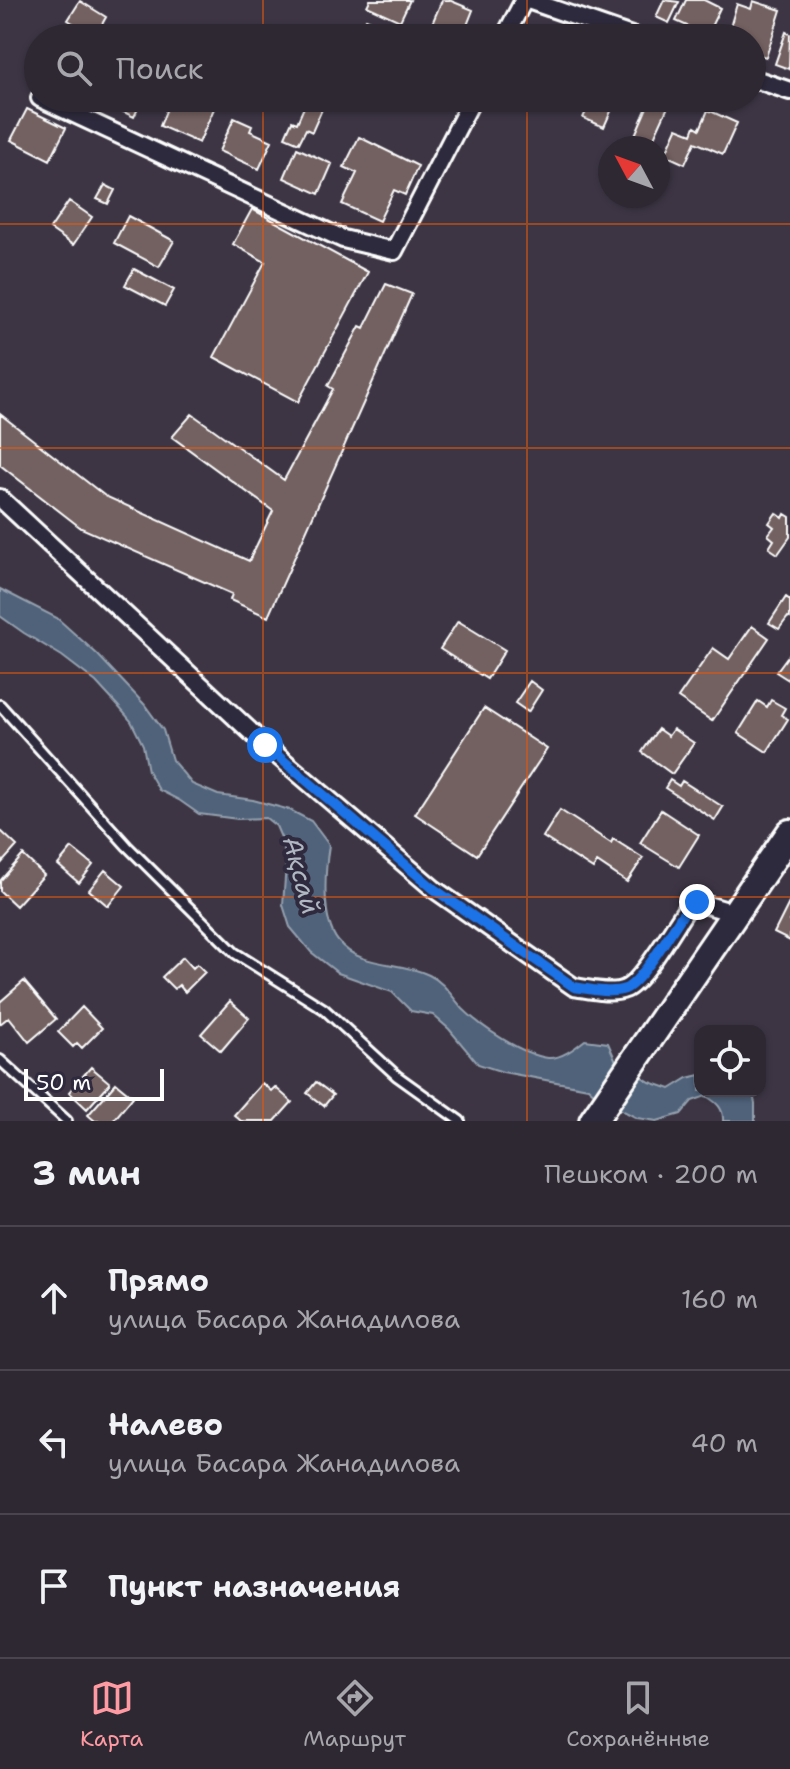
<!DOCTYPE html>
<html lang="ru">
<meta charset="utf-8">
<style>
:root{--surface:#2e2833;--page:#3a343f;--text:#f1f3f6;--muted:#a7a6ac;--line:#49444e;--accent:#ff9aa2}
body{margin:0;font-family:"Shantell Sans",sans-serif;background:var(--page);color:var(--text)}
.controls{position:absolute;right:24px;bottom:24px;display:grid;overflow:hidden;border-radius:16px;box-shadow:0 2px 6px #0004}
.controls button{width:72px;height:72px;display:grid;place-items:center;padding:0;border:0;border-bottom:2px solid var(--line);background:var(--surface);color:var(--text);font:40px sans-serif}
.compass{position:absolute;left:598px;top:136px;width:72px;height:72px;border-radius:50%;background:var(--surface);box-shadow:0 2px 6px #0004;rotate:311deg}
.scale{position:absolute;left:24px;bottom:20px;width:140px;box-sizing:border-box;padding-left:8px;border:4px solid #fff;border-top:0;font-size:22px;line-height:28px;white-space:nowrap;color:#fff;-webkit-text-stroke:6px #2f2a3d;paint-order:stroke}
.stop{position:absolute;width:24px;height:24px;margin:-18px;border:6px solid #1a73e8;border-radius:50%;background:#fff}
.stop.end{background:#1a73e8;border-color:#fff;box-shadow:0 2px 8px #0008}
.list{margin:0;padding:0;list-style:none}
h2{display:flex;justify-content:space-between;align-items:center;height:104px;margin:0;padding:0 32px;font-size:34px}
h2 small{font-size:26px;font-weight:400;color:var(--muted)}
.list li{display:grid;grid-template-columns:52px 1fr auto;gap:24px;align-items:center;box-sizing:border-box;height:144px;padding:0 32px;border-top:2px solid var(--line)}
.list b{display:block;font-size:30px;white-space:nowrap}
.list p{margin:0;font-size:26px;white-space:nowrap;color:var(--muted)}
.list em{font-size:26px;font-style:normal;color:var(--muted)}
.icon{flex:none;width:44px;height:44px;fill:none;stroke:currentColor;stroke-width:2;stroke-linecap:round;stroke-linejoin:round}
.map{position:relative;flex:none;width:790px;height:1121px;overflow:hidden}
.search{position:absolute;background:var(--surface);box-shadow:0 2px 6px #0004;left:24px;right:24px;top:24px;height:88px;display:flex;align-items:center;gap:20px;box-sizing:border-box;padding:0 28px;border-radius:44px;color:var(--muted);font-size:30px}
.sheet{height:536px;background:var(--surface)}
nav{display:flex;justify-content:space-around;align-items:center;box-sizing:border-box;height:112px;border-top:2px solid var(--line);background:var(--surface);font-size:22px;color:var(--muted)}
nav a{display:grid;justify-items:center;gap:4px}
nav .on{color:var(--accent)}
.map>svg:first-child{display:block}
.water{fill:#4f627a;stroke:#95a1af;stroke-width:2}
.building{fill:#736160;stroke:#fff;stroke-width:2}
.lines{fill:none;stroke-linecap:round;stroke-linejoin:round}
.service-casing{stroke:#fff;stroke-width:14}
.minor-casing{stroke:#fff;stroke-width:22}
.primary-casing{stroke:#fff;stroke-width:32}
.service{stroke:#2f2a3d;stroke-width:8}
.minor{stroke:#2f2a3d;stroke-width:16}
.primary{stroke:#2f2a3d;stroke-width:26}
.route{stroke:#1a73e8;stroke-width:10}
.grid{fill:none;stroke:#e8590c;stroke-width:2;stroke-opacity:0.55}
.labels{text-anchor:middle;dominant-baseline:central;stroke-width:8;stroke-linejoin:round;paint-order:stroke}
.water-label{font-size:26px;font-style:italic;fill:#b0b8c3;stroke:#2f2a3d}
</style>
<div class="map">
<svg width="790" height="1121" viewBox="0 0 790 1121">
<rect width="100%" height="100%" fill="#3d3544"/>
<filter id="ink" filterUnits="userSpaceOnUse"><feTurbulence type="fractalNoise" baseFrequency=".0125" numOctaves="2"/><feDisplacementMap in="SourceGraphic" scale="16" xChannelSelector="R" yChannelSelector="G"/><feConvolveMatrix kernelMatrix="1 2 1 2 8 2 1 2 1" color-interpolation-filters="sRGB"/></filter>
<g filter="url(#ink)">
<path class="water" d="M0,589L57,618L97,654L144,704L163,730L172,760L192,784L218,795L253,800L290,810L311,821L329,845C325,871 321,920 338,941C359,968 400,961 429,975C444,982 452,997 463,1009C481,1027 523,1055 548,1058C561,1059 575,1048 585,1040L608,1043L616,1061L650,1082L670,1089L688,1078L700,1075V1091H752L755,1103V1121H723C724,1108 716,1102 706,1096L692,1101L681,1114L657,1121L637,1118L600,1099L588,1088L503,1072L478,1064L449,1029L433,1015L411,1011L392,992L338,973L311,952L290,927L283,905L286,864L283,842L276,826L266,818L238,819L199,814L179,800L159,790L148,771L143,745L131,721L118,706L96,682L62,656L24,633L0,616Z"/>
<path class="building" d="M370,0H410L400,21L367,6Z
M442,0H449L473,10L462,38H426Z
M664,0L679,2L669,23L656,17Z
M686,0H704L720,8L707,35L676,21Z
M80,1L106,17L95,37L68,20Z
M753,1L781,10L766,57L752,53V38H741L743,31L730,27L737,4L751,9Z
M366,19L385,27L380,38H357Z
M786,32L790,34L789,69L775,64Z
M113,98H143L134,117L109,105Z
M171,98H203L216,104L199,143L160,126Z
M308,98H327L312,132L306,129L299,143L285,137L292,121L297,123Z
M592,98H617L604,127L583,118Z
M651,98H672L652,142L635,135Z
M27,109L66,128L50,160L11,140Z
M708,110L737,123L723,154L695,142L685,164L665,155L677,128L692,134L695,126L700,129Z
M234,118L252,126L250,131L272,141L259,169L219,151Z
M359,137L418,166L405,195L394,190L379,221L342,204L357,173L344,167Z
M297,148L332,164L319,194L284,178Z
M105,185L115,190L108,204L97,199Z
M69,201L92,217L73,245L50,229Z
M252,209L368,272L298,402L214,357L265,262L233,244Z
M128,216L174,241L159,267L114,243Z
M134,269L174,290L165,306L125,285Z
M386,284L412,294L268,617L230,600L232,594L81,528L0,465V414L105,496L249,561L273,511L172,437L192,414L284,480L333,389L328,386L360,326L364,328Z
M776,513L783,518L785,514L790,517V537L778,554L769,548L774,540L768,535L774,527L769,523Z
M786,597L790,600V618L788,617L779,629L769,623Z
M458,621L505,650L487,679L440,649Z
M752,626L769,638L712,721L678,698L713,648L729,659Z
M790,653V681L776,672Z
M530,681L542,690L528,712L515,703Z
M771,700L785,708L781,715L788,719L767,752L738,733L758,701L767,707Z
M484,708L547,749L477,855L415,814Z
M658,729L668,736L673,729L694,743L672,774L642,752Z
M670,780L679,786L682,781L723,807L715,820L665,788Z
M560,810L611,843L613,839L643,858L627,882L597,862L593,869L543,837Z
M661,810L699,835L679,867L640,843Z
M0,830L17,846L0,865Z
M72,848L93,865L79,883L58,865Z
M23,855L44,875L16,906L0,891V881Z
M105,870L124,886L108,906L89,890Z
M790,901V941L774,933Z
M183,957L193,968L197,964L205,972L185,992L179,985L174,989L162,977Z
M24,981L56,1019L29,1042L9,1017L0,1024V1002Z
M230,1001L249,1018L221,1051L201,1034Z
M82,1007L102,1028L82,1048L77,1043L73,1047L58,1032Z
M91,1067L110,1083L87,1109L69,1092Z
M316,1082L333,1095L324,1106L307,1093Z
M116,1083L133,1097L113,1121H95L88,1115Z
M262,1083L271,1091L275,1087L292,1102L275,1121H241L234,1115Z"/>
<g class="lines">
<defs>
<path id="service" d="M0,705L127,846L235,953L324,1009L397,1076L460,1121
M0,1060L67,1121"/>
<path id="minor" d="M528,0L637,38
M504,38L524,0
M752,78L790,91
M40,98L343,239L394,251L473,98
M0,498L265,745L434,889L574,987C588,989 611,995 625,989C643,982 675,925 687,908L697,902L734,913"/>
<path id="primary" d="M593,1121L790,833"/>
</defs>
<use href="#service" class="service-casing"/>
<use href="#minor" class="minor-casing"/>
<use href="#primary" class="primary-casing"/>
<use href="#service" class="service"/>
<use href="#minor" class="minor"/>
<use href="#primary" class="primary"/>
</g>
</g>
<g class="lines" filter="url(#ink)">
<path class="route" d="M265,745L434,889L574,987C588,989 611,994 625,989C642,982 675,925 687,908L697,902"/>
</g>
<path class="grid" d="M263,0V38M527,0V38M263,98V1121M527,98V1121M0,224H790M0,448H790M0,673H790M0,897H790"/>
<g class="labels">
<g class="water-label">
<text transform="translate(302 875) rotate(75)">Ақсай</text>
</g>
</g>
</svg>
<div class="controls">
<button><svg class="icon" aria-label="locate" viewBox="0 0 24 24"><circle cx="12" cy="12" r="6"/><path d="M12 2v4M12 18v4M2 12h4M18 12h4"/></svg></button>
</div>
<svg class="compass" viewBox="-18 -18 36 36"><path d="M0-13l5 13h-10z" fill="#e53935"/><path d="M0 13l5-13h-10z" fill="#a7a6ac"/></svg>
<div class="scale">50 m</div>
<div class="stop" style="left:265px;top:745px"></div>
<div class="stop end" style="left:697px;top:902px"></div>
<div class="search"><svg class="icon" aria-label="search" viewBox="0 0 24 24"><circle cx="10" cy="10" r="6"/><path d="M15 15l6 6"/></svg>Поиск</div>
</div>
<section class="sheet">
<h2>3 мин<small>Пешком · 200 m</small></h2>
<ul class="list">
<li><svg class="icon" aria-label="ahead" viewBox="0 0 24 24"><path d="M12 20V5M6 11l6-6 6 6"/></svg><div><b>Прямо</b><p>улица Басара Жанадилова</p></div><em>160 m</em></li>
<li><svg class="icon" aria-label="left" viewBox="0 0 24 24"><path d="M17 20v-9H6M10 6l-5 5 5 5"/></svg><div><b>Налево</b><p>улица Басара Жанадилова</p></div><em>40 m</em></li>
<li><svg class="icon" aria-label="arrive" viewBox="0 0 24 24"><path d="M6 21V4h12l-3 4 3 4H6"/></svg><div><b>Пункт назначения</b></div></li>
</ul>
</section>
<nav>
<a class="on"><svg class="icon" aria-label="map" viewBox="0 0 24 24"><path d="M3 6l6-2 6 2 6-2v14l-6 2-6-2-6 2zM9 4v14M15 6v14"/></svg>Карта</a>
<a><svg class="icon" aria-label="directions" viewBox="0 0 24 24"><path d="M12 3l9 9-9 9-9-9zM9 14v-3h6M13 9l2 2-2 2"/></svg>Маршрут</a>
<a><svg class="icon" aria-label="saved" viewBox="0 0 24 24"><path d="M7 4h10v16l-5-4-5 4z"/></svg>Сохранённые</a>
</nav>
